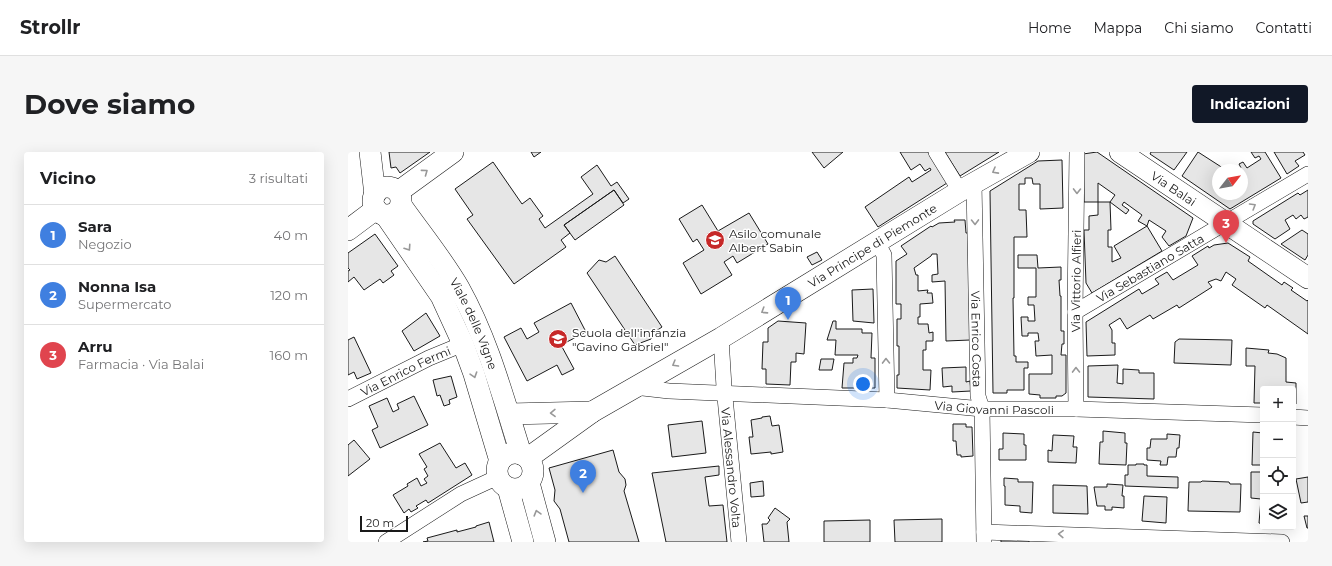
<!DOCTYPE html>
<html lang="it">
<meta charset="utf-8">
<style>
:root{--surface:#fff;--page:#f6f6f6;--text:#202124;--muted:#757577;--line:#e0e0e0;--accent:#111827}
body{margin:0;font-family:Montserrat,sans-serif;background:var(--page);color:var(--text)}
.controls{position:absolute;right:12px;bottom:12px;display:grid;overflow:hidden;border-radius:4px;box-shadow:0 4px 16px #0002}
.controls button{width:36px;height:36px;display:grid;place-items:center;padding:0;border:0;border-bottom:1px solid var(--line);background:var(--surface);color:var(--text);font:20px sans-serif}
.compass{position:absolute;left:864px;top:12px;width:36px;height:36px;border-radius:50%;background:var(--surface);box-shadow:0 4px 16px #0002;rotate:59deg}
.scale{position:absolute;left:12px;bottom:10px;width:48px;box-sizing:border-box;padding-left:4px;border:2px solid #1a1a1a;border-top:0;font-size:11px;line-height:14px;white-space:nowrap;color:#1a1a1a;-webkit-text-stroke:3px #fff;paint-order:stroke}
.you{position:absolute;left:515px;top:232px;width:14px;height:14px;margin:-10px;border:3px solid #fff;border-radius:50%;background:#1a73e8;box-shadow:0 0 0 6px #1a73e833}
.badge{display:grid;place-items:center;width:26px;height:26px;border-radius:50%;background:var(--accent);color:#fff;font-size:13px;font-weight:700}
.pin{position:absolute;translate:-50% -33px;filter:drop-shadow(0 1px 2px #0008)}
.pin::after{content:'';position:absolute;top:21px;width:14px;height:12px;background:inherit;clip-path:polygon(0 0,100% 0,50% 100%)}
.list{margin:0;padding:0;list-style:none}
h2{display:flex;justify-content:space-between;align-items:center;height:52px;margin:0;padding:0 16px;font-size:17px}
h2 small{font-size:13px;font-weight:400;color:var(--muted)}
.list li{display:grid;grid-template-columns:26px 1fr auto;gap:12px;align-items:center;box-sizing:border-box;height:60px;padding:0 16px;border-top:1px solid var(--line)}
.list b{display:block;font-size:15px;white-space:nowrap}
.list p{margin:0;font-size:13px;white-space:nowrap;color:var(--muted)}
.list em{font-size:13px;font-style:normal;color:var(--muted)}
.icon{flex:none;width:22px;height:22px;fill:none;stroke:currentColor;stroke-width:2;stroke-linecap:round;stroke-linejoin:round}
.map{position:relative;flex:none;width:960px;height:390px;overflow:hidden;border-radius:4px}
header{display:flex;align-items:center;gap:24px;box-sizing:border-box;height:56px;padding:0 20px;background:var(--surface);border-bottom:1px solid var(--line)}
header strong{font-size:19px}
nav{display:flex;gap:22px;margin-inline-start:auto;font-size:14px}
.intro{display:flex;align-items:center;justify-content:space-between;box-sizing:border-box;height:96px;padding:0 24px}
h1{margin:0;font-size:28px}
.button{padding:10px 18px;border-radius:4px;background:var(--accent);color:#fff;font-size:14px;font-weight:700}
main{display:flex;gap:24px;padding:0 24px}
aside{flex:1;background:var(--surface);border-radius:4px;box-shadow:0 4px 16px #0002}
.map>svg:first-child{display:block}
.building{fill:#e6e6e6;stroke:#1a1a1a}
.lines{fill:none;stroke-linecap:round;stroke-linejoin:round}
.street-casing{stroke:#1a1a1a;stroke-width:16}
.secondary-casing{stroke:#1a1a1a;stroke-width:22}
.street{stroke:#fff;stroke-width:15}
.secondary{stroke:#fff;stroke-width:21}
.oneway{stroke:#989898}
.labels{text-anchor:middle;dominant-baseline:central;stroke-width:3;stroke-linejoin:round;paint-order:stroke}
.street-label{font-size:12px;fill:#1a1a1a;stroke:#fff}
.poi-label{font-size:12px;fill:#1a1a1a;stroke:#fff;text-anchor:start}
</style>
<header>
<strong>Strollr</strong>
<nav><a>Home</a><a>Mappa</a><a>Chi siamo</a><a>Contatti</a></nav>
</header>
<div class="intro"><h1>Dove siamo</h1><a class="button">Indicazioni</a></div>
<main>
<aside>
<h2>Vicino<small>3 risultati</small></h2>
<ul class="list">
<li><span class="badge" style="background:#3f7fe0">1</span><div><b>Sara</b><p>Negozio</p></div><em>40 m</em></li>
<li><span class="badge" style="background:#3f7fe0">2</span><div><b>Nonna Isa</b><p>Supermercato</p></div><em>120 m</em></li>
<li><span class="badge" style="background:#e0444e">3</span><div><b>Arru</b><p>Farmacia · Via Balai</p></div><em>160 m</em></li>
</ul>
</aside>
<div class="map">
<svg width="960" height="390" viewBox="0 0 960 390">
<rect width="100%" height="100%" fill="#fff"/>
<path class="building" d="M41,0H82L52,21L48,15L43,16Z
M183,0H193L186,5Z
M464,0H495L476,16Z
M552,0H580L599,31L530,75L517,55L561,25L564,30L583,18L582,16L577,19L572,12L563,18Z
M597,0H651L612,24Z
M749,0L845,66L838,84L821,94L814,85L818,79L801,68L799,74L790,69L794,63L776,50L774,53L781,58L778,62L762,50L767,43L750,31V50H736L735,2Z
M803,0H839L826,18L802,2Z
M850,0L878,18H870V42H894V18H889L893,16L891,12L895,10L899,16L913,7L911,4L907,6L903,0H917L933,26L882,57L834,24Z
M926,0H955L957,3L947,9L951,14L939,22Z
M714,8L715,56L692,57V32H685L684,26H677V32H671V58H678L679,85H666V146H665L666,204H668V210H680V216H676V238H659V241H645L642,39L690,9Z
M145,10L174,52L182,46L195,64L191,67L197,76L245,42L233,25L249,13L263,34L269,30L281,47L275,51L266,38L216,73L222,81L213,88L218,95L166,132L119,67L125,63L107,37Z
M266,38L276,53L227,88L216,73Z
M960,38V65L956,67L953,63L948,67L945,63L937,68L942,77L927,87L905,72V69L950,41L952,43Z
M750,50H762L763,78H760V95H764V110L773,106L766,94L799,74L814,99L744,141L738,131L736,78H741V64L750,63Z
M354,53L370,79L401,61L420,92L389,111L385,104L376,110L384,123L353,142L335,111L356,98L349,87L345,90L331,67Z
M606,68H617L618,81H620L622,188L598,189L597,129L584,130V123L590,122L589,102H584L583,104L566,116L568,123H570V139L580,138L579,141H584L585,151L572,152V165H570V172H580L581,181L585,180V189H578V198H575V218H583L582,238L549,236V223H551V194H549V167H553V152H548V109L559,102L553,94L583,74L584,75L591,71L607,70Z
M954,78L960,82V103L957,108L933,92Z
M27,82L50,114L43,119L46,123L35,131L32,127L16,138L6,125L0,130V119L2,118L0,116V101Z
M880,91L902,105L900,109L934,133L936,130L945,136L943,138L959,149L960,148V182L919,153L917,156L884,133L888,127L878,120L873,129L868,127L860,130L864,135L831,156L829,153L805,167L802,163L779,177L772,166L761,173L764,178V191H767V203L739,204L738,170L791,137L794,142L811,132L807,127L819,120L825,128L850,113L844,104L860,94L861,96L866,93Z
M469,100L474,108L464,113L459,105Z
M670,103H689L690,116L713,115V128H711L712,144H713V179H716V192H714L713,203H718V241L714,244H708V246H692V243L681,242V222H704V203L688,204L687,189H691L690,181H680V184H674L673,165H680V169H687L686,153H680V145H688V116H670Z
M267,104L314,175L305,181L303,187L287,193L239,121L251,108L258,110Z
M525,137L526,171L505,169L504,138Z
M223,151L238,180L213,193L226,217L214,223L209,213L179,229L156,185L173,176L179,187L191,180L186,171Z
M78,161L92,184L66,199L54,179Z
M430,169L458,171L456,202L448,201V210H443L442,233L418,232V217H414L415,190H420V176Z
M485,169H488V177H514V181H524L523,206H527V236H494L496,211H505V206H509L510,203H487L488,188H479Z
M6,185L23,221L9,227L6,220L0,223V188Z
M831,187L884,188L883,213L826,211L827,190Z
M898,196L921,198L920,201L929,202L938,206V230L948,231V252H945V237H915V251H906L907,214H898Z
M473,207H486L484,218H471Z
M770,213L769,231L775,232V217L791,218V221H806V247L740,245V214Z
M618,215V230L622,229L623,239L604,240V234L595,235L594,216Z
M103,224L109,245L101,248L102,252L96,254L92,243L89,244L85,228Z
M66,244L80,273L32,296L24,278L30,275L21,254L39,246L45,260L51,257L49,252Z
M422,264L424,274L431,273L435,300L423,302V300L403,302L401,285H405L403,268L414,266V265Z
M354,269L358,301L324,305L320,273Z
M605,272H618V275H624L625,304L613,305V303H609L608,289H605Z
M755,279L777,281V291H779L778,313L751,312L752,290H755Z
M905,280L915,281V313H904Z
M655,281L676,282V293H678V308H651V297H655Z
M819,282L832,283L831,296H829L828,305H820L819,313H812L813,309L799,308V296H802L803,287H819Z
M705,283L726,284L725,295H729L728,311L700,310V298L704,299Z
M6,288L22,307L0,324V293Z
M92,291L108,316L117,311L124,323L80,351L78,348L68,354L70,356L63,360L61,357L56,361L45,343L60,334L59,332L69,326L73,334L79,331L76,327L80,324L76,317L79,315L71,302Z
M265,298L271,320L277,327L278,333L276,339L291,390H221L212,357L206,349L207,338L201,316Z
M788,312H796V313H799V324L830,325V336L777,334V323H780V313H788Z
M371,314V323L357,325L361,354L375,353L379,390H318L304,321Z
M903,320H915V332H913V343H915V372L911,371L913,347L903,346Z
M960,325V350L953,351L948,327Z
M656,326L670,327V330H685L684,361L672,360V354L657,353V334H656Z
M415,329L416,344L403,345L402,331Z
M854,329L881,330L882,332H893L892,360L840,359L841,330H853Z
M759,332L775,333L774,344H776V356L764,355V358H757V354H749L746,335H759Z
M705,333L739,334L740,362L705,361Z
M796,344L819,345L818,371L794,369Z
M427,356L442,367L439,370L441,390H416L414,372H419L422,368L420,366Z
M956,364H960V376H959Z
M594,367V390H547L546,368Z
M522,368V390H476V369Z
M141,370L146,390H75L80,389L79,386L109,378V380L128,375V374Z
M653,387L681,388V390H653Z"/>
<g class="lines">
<defs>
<g id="street">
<path d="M588,0L612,39"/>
<path id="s1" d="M626,31L630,244L634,257L636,390"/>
<path d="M529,90L536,103L539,248"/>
<path id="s2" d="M727,160L960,22"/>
<path id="s3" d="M373,186L376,235L391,390"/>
<path id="s4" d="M286,235L321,239L539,248L634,257H728L915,263"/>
<path id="s5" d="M0,247L81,206L115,192"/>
<path id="s6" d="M728,257L727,160L729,0"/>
<path d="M945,265L960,266"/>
<path d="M636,380L934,390"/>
<path d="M38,390L113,342L150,325"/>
</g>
<g id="secondary">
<path d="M22,0L27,43"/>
<path id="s7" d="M772,0L960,126"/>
<circle cx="39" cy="49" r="14"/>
<path d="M50,40L105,0"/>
<path id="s8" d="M53,53C72,80 95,108 111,136C140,188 155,245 173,302"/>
<path d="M38,64L93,144L115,192L126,222L152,309"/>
<path d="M0,78L28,57"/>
<path d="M161,262L244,260"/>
<circle cx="167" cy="319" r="18"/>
<path id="s9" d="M180,306L244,260L373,186L612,39L681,0"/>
<path d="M181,331L197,390"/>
<path d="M160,336L175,390"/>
</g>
</defs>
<use href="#street" class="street-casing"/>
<use href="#secondary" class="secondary-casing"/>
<use href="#street" class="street"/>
<use href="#secondary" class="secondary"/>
</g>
<defs><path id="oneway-chevron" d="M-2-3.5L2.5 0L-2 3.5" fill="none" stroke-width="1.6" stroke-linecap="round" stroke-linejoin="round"/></defs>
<g class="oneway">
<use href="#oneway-chevron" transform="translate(647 19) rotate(151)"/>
<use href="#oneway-chevron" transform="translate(77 20) rotate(-36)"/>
<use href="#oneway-chevron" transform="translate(729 39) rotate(91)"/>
<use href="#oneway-chevron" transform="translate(905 54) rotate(-31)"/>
<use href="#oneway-chevron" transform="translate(627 70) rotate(89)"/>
<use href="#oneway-chevron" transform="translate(60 96) rotate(56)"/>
<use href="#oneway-chevron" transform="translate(416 159) rotate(148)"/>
<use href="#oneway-chevron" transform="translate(538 209) rotate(-91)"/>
<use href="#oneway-chevron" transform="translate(327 212) rotate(150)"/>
<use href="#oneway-chevron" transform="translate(728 218) rotate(-91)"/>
<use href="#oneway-chevron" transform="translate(126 223) rotate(72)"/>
<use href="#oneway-chevron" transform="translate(205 261) rotate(179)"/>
<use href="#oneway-chevron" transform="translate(189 361) rotate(-106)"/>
<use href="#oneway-chevron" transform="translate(713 382) rotate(-178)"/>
</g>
<defs>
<symbol id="school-disc" viewBox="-11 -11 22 22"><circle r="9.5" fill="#c62828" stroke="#fff"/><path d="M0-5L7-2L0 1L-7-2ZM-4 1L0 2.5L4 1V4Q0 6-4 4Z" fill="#fff"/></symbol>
</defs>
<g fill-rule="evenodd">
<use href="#school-disc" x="356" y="77" width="22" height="22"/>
<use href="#school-disc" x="199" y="176" width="22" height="22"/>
</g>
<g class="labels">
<g class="street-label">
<text stroke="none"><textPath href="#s7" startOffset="65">Via Balai</textPath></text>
<text stroke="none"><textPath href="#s9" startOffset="405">Via Principe di Piemonte</textPath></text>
<text stroke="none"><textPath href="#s2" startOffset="87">Via Sebastiano Satta</textPath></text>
<text stroke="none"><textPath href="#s6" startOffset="128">Via Vittorio Alfieri</textPath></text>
<text stroke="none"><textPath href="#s8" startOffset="140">Viale delle Vigne</textPath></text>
<text stroke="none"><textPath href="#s1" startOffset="156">Via Enrico Costa</textPath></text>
<text stroke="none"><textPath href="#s5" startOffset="64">Via Enrico Fermi</textPath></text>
<text stroke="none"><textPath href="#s4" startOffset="361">Via Giovanni Pascoli</textPath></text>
<text stroke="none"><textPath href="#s3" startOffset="130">Via Alessandro Volta</textPath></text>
</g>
<g class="poi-label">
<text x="381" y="81">Asilo comunale<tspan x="381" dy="14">Albert Sabin</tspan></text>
<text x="224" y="180">Scuola dell'infanzia<tspan x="224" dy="14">"Gavino Gabriel"</tspan></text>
</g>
</g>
</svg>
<div class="controls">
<button>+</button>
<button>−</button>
<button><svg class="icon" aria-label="locate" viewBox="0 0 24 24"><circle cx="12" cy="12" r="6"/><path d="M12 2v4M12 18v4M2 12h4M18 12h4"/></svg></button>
<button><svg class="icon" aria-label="layers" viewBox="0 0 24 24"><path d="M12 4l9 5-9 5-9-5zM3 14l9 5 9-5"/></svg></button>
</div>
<svg class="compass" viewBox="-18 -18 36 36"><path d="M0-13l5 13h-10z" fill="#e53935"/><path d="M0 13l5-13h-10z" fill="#757577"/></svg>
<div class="scale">20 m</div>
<div class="you"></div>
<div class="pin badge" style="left:440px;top:168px;background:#3f7fe0">1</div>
<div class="pin badge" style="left:235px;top:341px;background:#3f7fe0">2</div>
<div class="pin badge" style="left:878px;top:91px;background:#e0444e">3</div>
</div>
</main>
